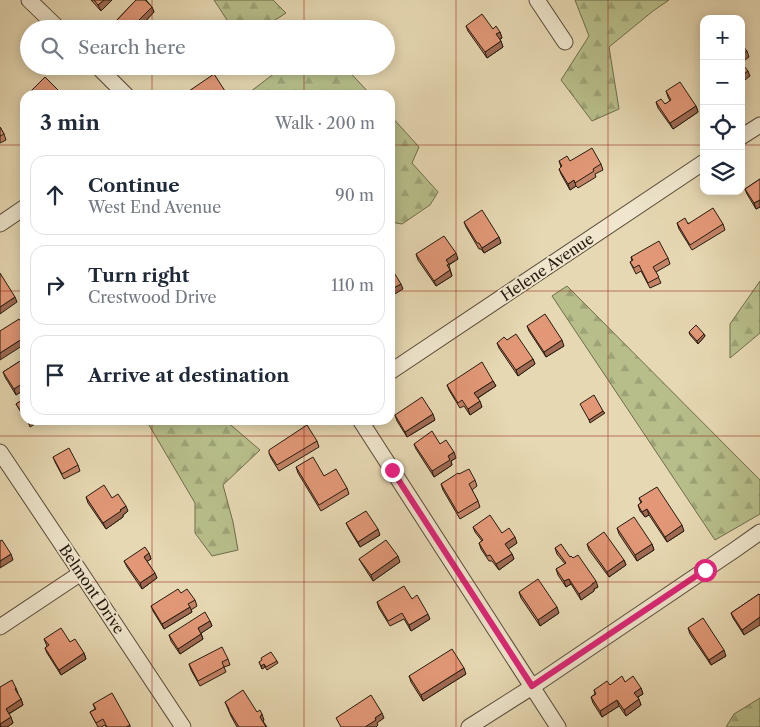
<!DOCTYPE html>
<meta charset="utf-8">
<style>
:root{--surface:#fff;--page:#f6f6f7;--text:#1f2937;--muted:#747a83;--line:#e0e1e3}
body{margin:0;font-family:"Libre Caslon Text",serif;background:var(--page);color:var(--text)}
.controls{position:absolute;right:15px;top:15px;display:grid;overflow:hidden;border-radius:10px;box-shadow:0 2px 12px #0003}
.controls button{width:45px;height:45px;display:grid;place-items:center;padding:0;border:0;border-bottom:1px solid var(--line);background:var(--surface);color:var(--text);font:25px sans-serif}
.stop{position:absolute;width:15px;height:15px;margin:-11px;border:4px solid #db2777;border-radius:50%;background:#fff}
.stop.end{background:#db2777;border-color:#fff;box-shadow:0 1px 5px #0008}
.list{margin:0;padding:0;list-style:none}
h2{display:flex;justify-content:space-between;align-items:center;height:65px;margin:0;padding:0 20px;font-size:21px}
h2 small{font-size:16px;font-weight:400;color:var(--muted)}
.list li{display:grid;grid-template-columns:32px 1fr auto;gap:15px;align-items:center;box-sizing:border-box;height:80px;margin:0 10px 10px;padding:0 10px;border:1px solid var(--line);border-radius:15px}
.list b{display:block;font-size:19px;white-space:nowrap}
.list p{margin:0;font-size:16px;white-space:nowrap;color:var(--muted)}
.list em{font-size:16px;font-style:normal;color:var(--muted)}
.icon{flex:none;width:28px;height:28px;fill:none;stroke:currentColor;stroke-width:2;stroke-linecap:round;stroke-linejoin:round}
.map{position:relative;flex:none;width:760px;height:727px;overflow:hidden}
.search{position:absolute;background:var(--surface);box-shadow:0 2px 12px #0003;left:20px;top:20px;width:375px;height:55px;display:flex;align-items:center;gap:12px;box-sizing:border-box;padding:0 18px;border-radius:28px;color:var(--muted);font-size:19px}
.panel{position:absolute;background:var(--surface);box-shadow:0 2px 12px #0003;left:20px;top:90px;width:375px;height:335px;border-radius:15px}
.map>svg:first-child{display:block}
.forest{fill:url(#forest-firs);stroke:#6f6c4c}
.lines{fill:none;stroke-linecap:round;stroke-linejoin:round}
.minor-casing{stroke:#574a38;stroke-width:17}
.minor{stroke:#efe6cd;stroke-width:15}
.wall{fill:#c28366;stroke:#271a0f}
.shaded-wall{fill:#9e6a53;stroke:#271a0f}
.building{fill:#e29877;stroke:#271a0f}
.route{stroke:#db2777;stroke-width:6}
.grid{fill:none;stroke:#8f2418;stroke-width:1;stroke-opacity:0.55}
.labels{text-anchor:middle;dominant-baseline:central;stroke-width:4;stroke-linejoin:round;paint-order:stroke}
.street-label{font-size:15px;fill:#271a0f;stroke:#efe6cd}
</style>
<div class="map">
<svg width="760" height="727" viewBox="0 0 760 727">
<defs>
<pattern id="forest-firs" width="22" height="20" patternUnits="userSpaceOnUse" patternTransform="scale(1.25)"><rect width="22" height="20" fill="#b7be8a"/><path d="M5 1l3.5 6h-7zM16 11l3.5 6h-7z" fill="#9da376"/></pattern>
</defs>
<rect width="100%" height="100%" fill="#e6d8b2"/>
<filter id="stains"><feTurbulence type="fractalNoise" baseFrequency=".004" numOctaves="4"/><feColorMatrix values="0 0 0 0 .2 0 0 0 0 .09 0 0 0 0 .02 0 0 0 .5 -.17"/></filter>
<radialGradient id="worn" r=".72"><stop offset=".6" stop-color="#630" stop-opacity="0"/><stop offset="1" stop-color="#630" stop-opacity=".3"/></radialGradient>
<path class="forest" d="M214,0H273L286,13L261,29H237L229,23Z
M575,0H669L653,11L609,47L619,109L592,121L561,80L589,36Z
M284,66H344L371,95H246Z
M390,115L419,147L412,163L438,192L430,205L402,224L390,222Z
M760,281V333L730,358V324Z
M567,286L760,480V514L715,540L552,296Z
M146,420H225L260,450L223,485L233,522L238,550L212,556L195,533V503Z
M760,698V727H726L734,714Z"/>
<g class="lines">
<defs>
<path id="minor" d="M29,0L59,29
M537,0L565,42
M97,66L126,95
M741,137L760,125
M0,224L25,207
M390,372L704,162
M360,420L558,727
M0,452L81,573L183,727
M0,627L81,573
M469,727L532,687L736,549L760,532"/>
</defs>
<use href="#minor" class="minor-casing"/>
<use href="#minor" class="minor"/>
</g>
<path class="wall" d="M91,0H112L101,11Z
M136,0H146L152,7L154,12L138,29H120L118,26L116,21Z
M466,26L493,29L500,32L502,38L500,39L503,47L487,58L468,31Z
M666,91L696,106L698,112L673,129L658,108L656,102L665,104L670,101L668,97Z
M0,127L4,134L6,140L0,143Z
M559,161L601,164L603,170L595,174L596,177L578,188L576,186L570,190L561,174L559,169L561,167Z
M760,179V207L756,209L747,194L745,189Z
M464,222L499,237L501,243L484,253L481,249H479L466,227Z
M677,223L723,224L725,230L692,250L679,229Z
M416,254L458,259L449,265L452,276L436,286L418,260Z
M631,257L668,258L670,264L656,272L661,283L650,288L641,271L636,274L630,262L632,261Z
M527,326L564,346L546,357L529,331Z
M689,332L704,334L705,336L698,344L690,335Z
M507,340L533,359L535,364L518,376L499,348L497,343Z
M25,358V389L16,395L5,377L3,372Z
M493,381L496,386L478,398L482,407L470,415L464,406L460,408L449,390L447,385Z
M25,398V420L19,409L16,404Z
M395,415L435,420L407,437L397,421Z
M317,441L319,447L279,471L271,458L269,453Z
M414,444H440L456,458L451,461L452,465L434,477L416,449Z
M53,457L78,465L80,471L64,479L55,462Z
M296,467L324,476L347,488L349,494L321,511L298,473Z
M459,474L475,480L477,486L472,490L478,501L480,507L460,519L443,490L441,484Z
M86,497L112,498L128,511L123,515V517L106,529L88,503Z
M639,498L684,531L667,542L649,515L645,517L640,511L638,505L641,503Z
M346,523L380,535L360,547L349,529Z
M473,527L502,533L517,543L508,549L512,554L514,559L499,570L492,561H489L481,549L479,543L482,541L475,532Z
M617,528L652,544L654,550L637,561L619,534Z
M587,544L624,560L626,565L609,577L589,550Z
M555,548L570,557L598,587L594,589V591L581,600L571,584L566,587L558,575L556,569L565,564L557,554Z
M149,553L151,559L147,561L157,578L142,589L127,567L124,561Z
M359,559L400,562L373,581L362,564Z
M519,592L559,613L540,626L521,598Z
M181,593L195,600L197,606L191,610L192,612L164,629L153,611L151,606Z
M759,594L744,635L733,618L731,613Z
M412,599L430,619L411,631L404,619L390,626L379,608L377,602Z
M210,621L212,626L201,633L203,639L180,654L171,641L169,635Z
M688,628L726,656L711,665L690,634Z
M44,639L70,642L84,653L86,659L61,675L47,653L45,648L47,646Z
M228,659L230,665L224,667L226,672L200,686L191,670L189,664Z
M277,661L278,663L267,670L265,667L262,669L259,662Z
M466,674L423,701L411,682L409,676Z
M625,682L641,688L643,694L638,697L641,705L626,716L619,706L602,717L593,703L591,697L595,694L594,690L610,685Z
M0,687L16,688L18,693V694L21,699L23,705L9,714L13,723L7,727H0Z
M225,702L257,712L264,720L263,721L267,727H237L231,716Z
M93,704L130,725V727H106L105,725L101,727H98L90,712L95,709Z"/>
<path class="shaded-wall" d="M104,0H112L101,11L98,5Z
M152,7L154,12L138,29H130Z
M500,32L502,38L498,40L496,34Z
M501,41L503,47L487,58L485,52Z
M747,51L749,57L741,63V55Z
M748,71L750,76L741,83V76Z
M225,91L227,95H218Z
M696,106L698,112L673,129L670,123Z
M574,180L576,186L570,190L568,184Z
M760,200V207L756,209L754,203Z
M499,237L501,243L484,253L482,248Z
M456,253L458,259L448,265L446,260Z
M450,270L452,276L436,286L434,281Z
M401,284L403,289L390,297V290Z
M15,297L17,302L0,314V307Z
M704,334L705,336L698,344L697,341Z
M25,337V344L0,360V353Z
M562,340L564,346L546,357L544,352Z
M533,359L535,364L518,376L516,370Z
M493,381L496,386L476,399L474,393Z
M25,382V389L16,395L14,389Z
M480,401L482,407L470,415L468,409Z
M603,411L605,413L590,423L589,420Z
M433,414L435,420L407,437L405,432Z
M31,420H42L30,427L28,422Z
M454,452L456,458L451,461L452,465L434,477L432,471L448,456Z
M126,506L128,511L123,515V517L106,529L103,523Z
M647,509L649,515L645,517L642,512Z
M682,525L684,531L667,542L665,537Z
M378,529L380,535L360,547L358,542Z
M515,537L517,543L507,550L505,544Z
M652,544L654,550L637,561L635,555Z
M149,553L151,559L146,562L144,557Z
M11,554L13,560L0,568V561Z
M512,554L514,559L499,570L496,564Z
M398,556L400,562L373,581L371,575Z
M624,560L626,565L609,577L607,572Z
M155,573L157,578L142,589L140,583Z
M569,579L571,584L566,587L564,581Z
M596,581L598,587L594,589V591L581,600L579,594Z
M190,607L192,612L164,629L162,624Z
M557,607L559,613L540,626L538,620Z
M428,614L430,619L411,631L409,625Z
M760,617V625L744,635L742,630Z
M210,621L212,626L200,634L198,628Z
M201,634L203,639L180,654L178,649Z
M724,650L726,656L711,665L709,660Z
M84,653L86,659L61,675L59,670Z
M264,664L265,667L262,669L261,666Z
M464,668L466,674L423,701L421,695Z
M641,688L643,694L636,698L634,693Z
M21,699L23,705L8,714L6,709Z
M639,699L641,705L626,716L624,710Z
M617,700L619,706L602,717L600,711Z
M382,713L384,718L377,723L378,725L376,727H365L375,718Z
M262,714L264,720L262,723L260,717Z
M11,717L13,723L7,727H1L0,724Z"/>
<path class="building" d="M94,0H104L98,5Z
M136,0H145L152,7L130,29H124L116,21Z
M482,14L493,29L496,26L500,32L496,34L501,41L485,52L466,26Z
M171,26L174,29H168Z
M741,44L747,51L741,55Z
M741,62L748,71L741,76Z
M214,74L225,91L218,95H192L189,91Z
M45,77L63,95H31L29,93Z
M680,82L696,106L670,123L656,102L661,99L665,104L671,100L666,91Z
M25,106V113L21,109Z
M0,127L4,134L0,136Z
M592,148L601,164L593,169L594,171L575,183L574,180L568,184L559,169L562,166L559,161L567,156L570,161Z
M760,179V200L754,203L745,189Z
M713,208L723,224L690,245L677,223L685,218L688,224Z
M482,210L499,237L482,248L479,243H477L464,222Z
M444,236L456,253L446,260L449,264L447,265L450,270L434,281L416,254Z
M659,241L668,258L653,267L659,277L648,283L639,265L634,268L630,262L633,260L631,257Z
M390,266L401,284L390,290Z
M0,273L15,297L0,307Z
M545,314L562,340L544,352L527,326Z
M19,319L25,327V337L0,353V331Z
M696,325L704,334L697,341L689,332Z
M516,334L533,359L516,370L497,343L504,337L507,340Z
M25,358V382L14,389L3,372Z
M482,362L493,381L474,393L480,401L468,409L462,400L458,403L447,385Z
M594,395L603,411L589,420L580,404Z
M422,397L433,414L405,432L395,415Z
M25,398V417L16,404Z
M307,425L317,441L277,465L269,453V450Z
M432,431L440,444L446,440L454,452L448,456L450,460L432,471L414,444Z
M69,448L78,465L62,474L53,457Z
M313,457L324,476L336,469L347,488L319,505L296,467Z
M469,469L475,480L469,484L478,501L458,513L441,484L458,473L459,474Z
M104,485L112,498L118,494L126,506L120,510L121,511L103,523L86,497Z
M657,487L682,525L665,537L647,509L642,512L638,505L642,502L639,498Z
M366,511L378,529L358,542L346,523Z
M490,515L502,533L509,528L515,537L505,544L512,554L496,564L490,555L487,556L479,543L483,540L473,527Z
M634,517L652,544L635,555L617,528Z
M604,532L624,560L607,572L587,544Z
M2,540L11,554L0,561V541Z
M386,540L398,556L371,575L359,559Z
M561,544L570,557L571,556L573,558L578,555L596,581L592,584V585L579,594L569,579L564,581L556,569L566,563L555,548Z
M145,547L149,553L144,557L155,573L140,583L124,561Z
M538,579L557,607L538,620L519,592Z
M404,586L412,599L417,595L428,614L409,625L402,613L388,621L377,602Z
M178,589L181,593L187,589L195,600L188,604L190,607L162,624L151,606Z
M759,594L760,595V617L742,630L731,613Z
M205,612L210,621L198,628L201,634L178,649L169,635Z
M703,618L724,650L709,660L688,628Z
M61,628L70,642L75,639L84,653L59,670L45,648L49,645L44,639Z
M222,647L228,659L222,662L224,667L198,681L189,664Z
M452,649L464,668L421,695L409,676Z
M271,652L277,661L266,667L264,664L261,666L259,662L262,660L261,658Z
M622,676L625,682L633,676L641,688L634,693L639,699L624,710L617,700L600,711L591,697L596,694L594,690L607,681L610,685Z
M12,680L16,688L15,689L21,699L6,709L11,717L0,724V687Z
M243,690L257,712L260,710L262,714L260,717L266,727H239L229,711V709L225,702Z
M112,693L130,725L126,727H107L103,719L96,723L90,712L96,709L93,704Z
M371,695L382,713L375,718L376,720L365,727H341L336,718Z"/>
<g class="lines">
<path class="route" d="M392,470L532,686L705,570"/>
</g>
<path class="grid" d="M152,0V29M304,0V29M456,0V727M608,0V727M152,66V95M304,66V95M0,145H25M390,145H704M741,145H760M0,291H25M390,291H760M152,420V727M304,420V727M0,436H760M0,582H760"/>
<g class="labels">
<g class="street-label">
<text transform="translate(547 267) rotate(-34)">Helene Avenue</text>
<text transform="translate(92 589) rotate(56)">Belmont Drive</text>
</g>
</g>
<rect width="100%" height="100%" filter="url(#stains)"/>
<rect width="100%" height="100%" fill="url(#worn)"/>
</svg>
<div class="controls">
<button>+</button>
<button>−</button>
<button><svg class="icon" aria-label="locate" viewBox="0 0 24 24"><circle cx="12" cy="12" r="6"/><path d="M12 2v4M12 18v4M2 12h4M18 12h4"/></svg></button>
<button><svg class="icon" aria-label="layers" viewBox="0 0 24 24"><path d="M12 4l9 5-9 5-9-5zM3 14l9 5 9-5"/></svg></button>
</div>
<div class="stop" style="left:705px;top:570px"></div>
<div class="stop end" style="left:392px;top:470px"></div>
<div class="search"><svg class="icon" aria-label="search" viewBox="0 0 24 24"><circle cx="10" cy="10" r="6"/><path d="M15 15l6 6"/></svg>Search here</div>
<section class="panel">
<h2>3 min<small>Walk · 200 m</small></h2>
<ul class="list">
<li><svg class="icon" aria-label="ahead" viewBox="0 0 24 24"><path d="M12 20V5M6 11l6-6 6 6"/></svg><div><b>Continue</b><p>West End Avenue</p></div><em>90 m</em></li>
<li><svg class="icon" aria-label="right" viewBox="0 0 24 24"><path d="M7 20v-9h11M14 6l5 5-5 5"/></svg><div><b>Turn right</b><p>Crestwood Drive</p></div><em>110 m</em></li>
<li><svg class="icon" aria-label="arrive" viewBox="0 0 24 24"><path d="M6 21V4h12l-3 4 3 4H6"/></svg><div><b>Arrive at destination</b></div></li>
</ul>
</section>
</div>
